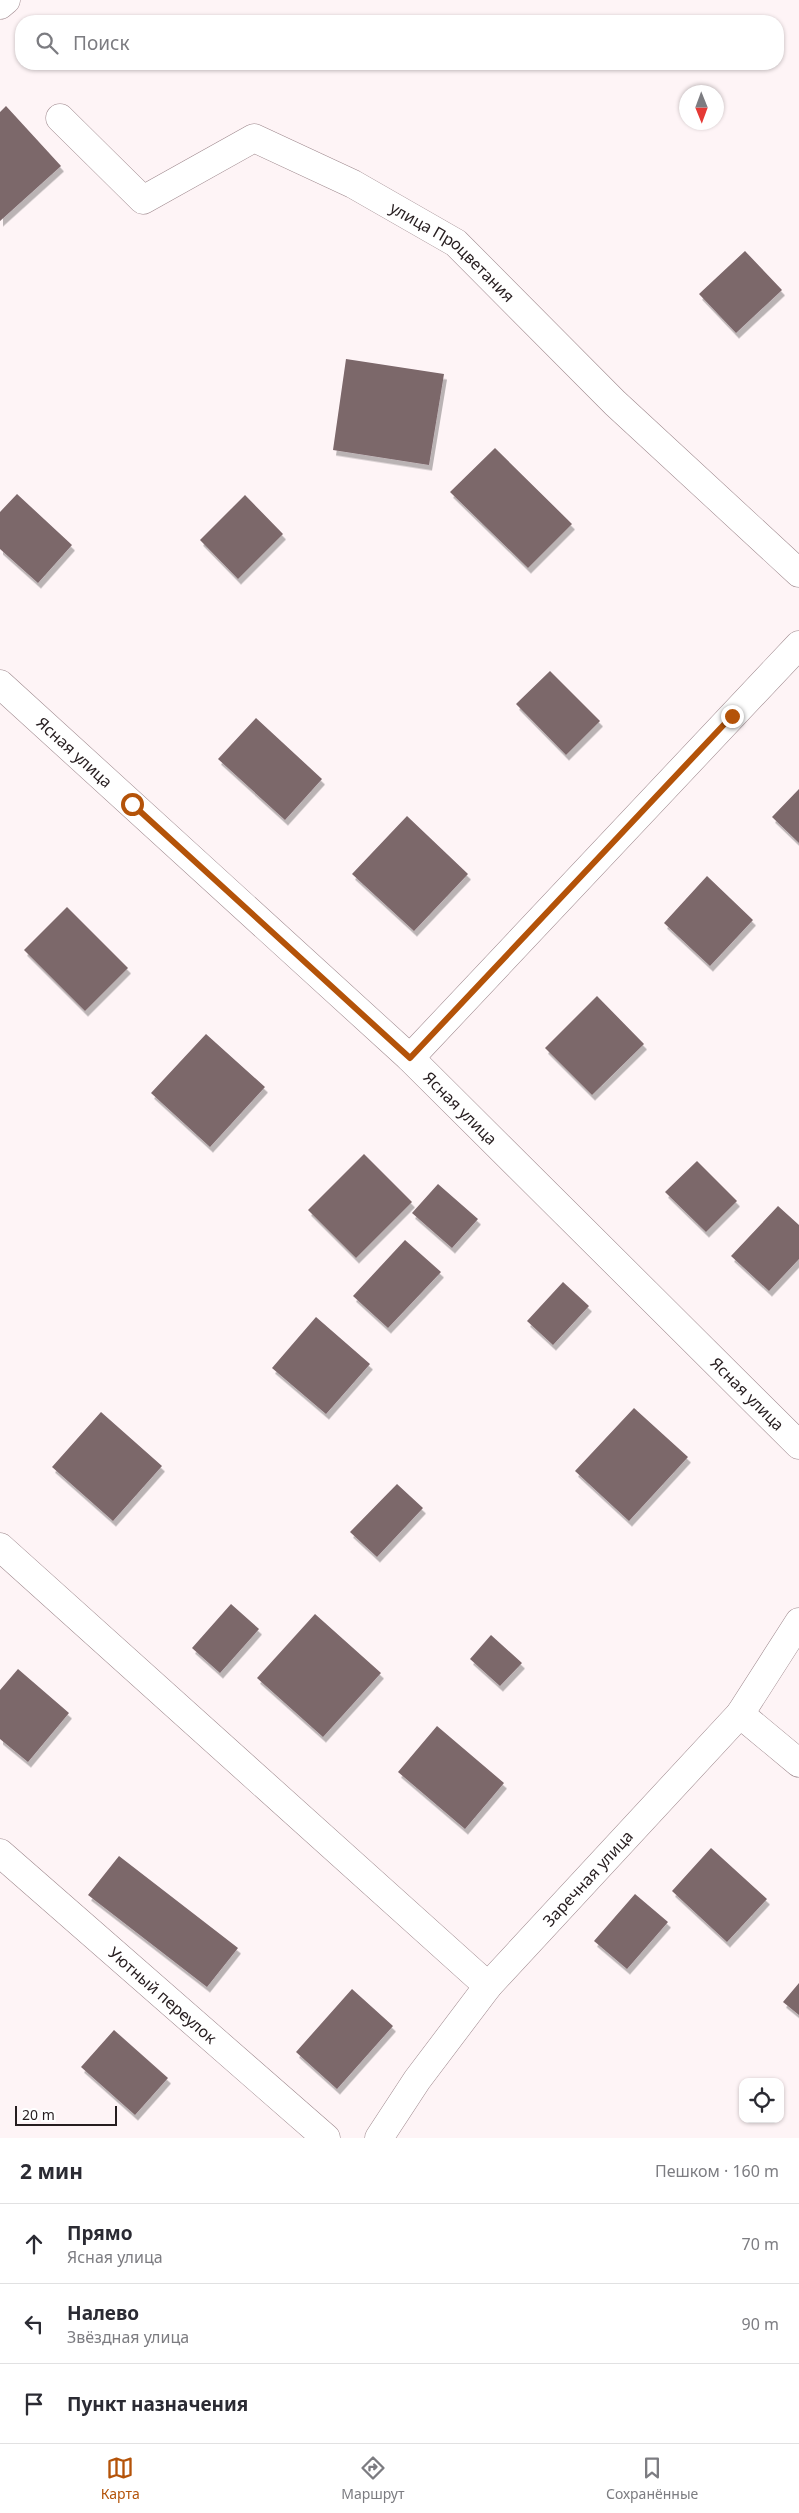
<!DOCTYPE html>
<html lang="ru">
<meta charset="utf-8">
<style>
:root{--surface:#fff;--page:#f7f7f7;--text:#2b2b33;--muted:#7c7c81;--line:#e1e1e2;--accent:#b45309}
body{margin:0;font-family:"Noto Sans",sans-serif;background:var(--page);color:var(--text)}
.controls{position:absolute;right:15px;bottom:15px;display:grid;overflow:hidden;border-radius:10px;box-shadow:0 1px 4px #0004}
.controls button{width:45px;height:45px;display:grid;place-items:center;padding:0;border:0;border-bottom:1px solid var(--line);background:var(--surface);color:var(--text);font:25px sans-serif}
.compass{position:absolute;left:679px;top:85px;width:45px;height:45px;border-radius:50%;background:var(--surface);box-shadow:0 1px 4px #0004;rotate:179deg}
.scale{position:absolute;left:15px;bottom:12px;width:102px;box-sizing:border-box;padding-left:5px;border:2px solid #261d1f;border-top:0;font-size:14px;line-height:18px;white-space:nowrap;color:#261d1f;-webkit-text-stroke:4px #fff;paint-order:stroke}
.stop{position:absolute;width:15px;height:15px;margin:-11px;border:4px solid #b45309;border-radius:50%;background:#fff}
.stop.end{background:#b45309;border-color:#fff;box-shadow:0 1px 5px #0008}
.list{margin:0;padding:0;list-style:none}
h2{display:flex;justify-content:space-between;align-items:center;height:65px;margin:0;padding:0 20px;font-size:21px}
h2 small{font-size:16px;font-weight:400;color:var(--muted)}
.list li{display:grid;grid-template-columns:32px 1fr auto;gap:15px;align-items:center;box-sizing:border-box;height:80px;padding:0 20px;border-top:1px solid var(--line)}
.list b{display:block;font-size:19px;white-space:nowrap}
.list p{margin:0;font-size:16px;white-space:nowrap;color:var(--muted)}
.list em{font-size:16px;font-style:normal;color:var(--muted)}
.icon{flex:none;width:28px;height:28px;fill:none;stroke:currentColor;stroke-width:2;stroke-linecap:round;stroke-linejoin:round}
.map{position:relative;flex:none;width:799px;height:2138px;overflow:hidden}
.search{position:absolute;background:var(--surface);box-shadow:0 1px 4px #0004;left:15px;right:15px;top:15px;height:55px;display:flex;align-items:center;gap:12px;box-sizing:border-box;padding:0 18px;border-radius:20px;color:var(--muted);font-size:19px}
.sheet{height:305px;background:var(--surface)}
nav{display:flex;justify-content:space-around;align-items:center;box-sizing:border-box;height:70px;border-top:1px solid var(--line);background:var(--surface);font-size:14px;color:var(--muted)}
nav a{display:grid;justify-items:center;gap:2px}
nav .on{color:var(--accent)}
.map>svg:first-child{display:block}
.building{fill:#7c676b;filter:url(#shadow)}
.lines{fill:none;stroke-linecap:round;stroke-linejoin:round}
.street-casing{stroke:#9d878c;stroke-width:29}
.street{stroke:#fff;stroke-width:28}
.route{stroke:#b45309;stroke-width:6}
.labels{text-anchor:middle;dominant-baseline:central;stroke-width:5;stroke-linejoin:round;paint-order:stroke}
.street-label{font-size:16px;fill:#261d1f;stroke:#fff}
</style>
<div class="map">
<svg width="799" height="2138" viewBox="0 0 799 2138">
<defs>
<filter id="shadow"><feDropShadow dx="3" dy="5.5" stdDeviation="0" flood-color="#0004"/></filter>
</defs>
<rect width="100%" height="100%" fill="#fef4f6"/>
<path class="building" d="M6,106L61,166L0,221V112Z
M745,251L782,290L736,333L699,294Z
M346,359L444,374L429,465L333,450Z
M495,448L572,524L528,568L450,492Z
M17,494L72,545L38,583L0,549V512Z
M245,495L283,534L238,579L200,540Z
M550,671L600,721L566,755L516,704Z
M256,718L322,779L285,820L218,759Z
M799,789V843L772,817Z
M407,816L468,874L414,931L352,874Z
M707,876L753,920L710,966L664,923Z
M67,907L128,968L85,1011L24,950Z
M597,996L644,1044L592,1095L545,1048Z
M206,1034L265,1087L210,1147L151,1093Z
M364,1154L412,1202L356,1258L308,1210Z
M697,1161L737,1201L706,1232L665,1192Z
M438,1184L478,1219L452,1248L412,1213Z
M778,1206L799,1225V1259L769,1291L731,1256Z
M405,1240L441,1272L388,1328L353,1296Z
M563,1282L589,1306L553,1345L527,1321Z
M316,1317L370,1364L326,1414L272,1368Z
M634,1408L688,1457L629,1521L575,1471Z
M101,1412L162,1466L113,1521L52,1467Z
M397,1484L423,1508L377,1557L350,1532Z
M231,1604L259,1629L220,1673L192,1648Z
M315,1614L381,1673L323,1737L257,1678Z
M491,1635L522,1663L500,1686L470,1659Z
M18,1669L69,1713L28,1762L0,1739V1690Z
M437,1726L504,1783L465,1829L398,1772Z
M711,1848L767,1899L727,1942L672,1891Z
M119,1856L238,1948L207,1987L88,1895Z
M635,1894L668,1922L627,1969L594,1941Z
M799,1983V2015L783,2002Z
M352,1989L393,2026L337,2089L296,2052Z
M114,2030L168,2078L135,2115L81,2067Z"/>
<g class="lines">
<defs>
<g id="street">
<path d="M0,5L6,0"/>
<path id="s1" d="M60,118L143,200L254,138L353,184L456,243L615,403L799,573"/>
<path id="s2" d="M0,684L410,1058L799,1445"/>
<path d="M410,1058L799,645"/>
<path d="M0,1547L488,1986"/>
<path d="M740,1714L799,1763"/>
<path id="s3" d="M0,1853L326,2138"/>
<path id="s4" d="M379,2138L417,2080L488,1986L740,1714L799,1622"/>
</g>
</defs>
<use href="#street" class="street-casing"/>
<use href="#street" class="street"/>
</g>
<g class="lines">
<path class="route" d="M132,804L410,1058L732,716"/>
</g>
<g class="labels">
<g class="street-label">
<text stroke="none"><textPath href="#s1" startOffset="474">улица Процветания</textPath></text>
<text stroke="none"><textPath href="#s2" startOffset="101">Ясная улица</textPath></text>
<text stroke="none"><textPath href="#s2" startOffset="626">Ясная улица</textPath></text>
<text stroke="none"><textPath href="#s2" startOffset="1031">Ясная улица</textPath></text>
<text stroke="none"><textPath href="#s4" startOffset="334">Заречная улица</textPath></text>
<text stroke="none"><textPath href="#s3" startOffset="216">Уютный переулок</textPath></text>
</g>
</g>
</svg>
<div class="controls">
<button><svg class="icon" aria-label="locate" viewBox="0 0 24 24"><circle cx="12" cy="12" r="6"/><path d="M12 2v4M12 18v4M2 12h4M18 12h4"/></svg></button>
</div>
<svg class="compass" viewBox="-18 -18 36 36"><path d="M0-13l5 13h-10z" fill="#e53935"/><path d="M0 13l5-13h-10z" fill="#7c7c81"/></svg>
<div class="scale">20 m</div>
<div class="stop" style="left:132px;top:804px"></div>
<div class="stop end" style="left:732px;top:716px"></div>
<div class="search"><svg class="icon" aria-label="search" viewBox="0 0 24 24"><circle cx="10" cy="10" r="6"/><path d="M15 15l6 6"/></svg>Поиск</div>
</div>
<section class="sheet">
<h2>2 мин<small>Пешком · 160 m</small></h2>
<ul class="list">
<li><svg class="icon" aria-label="ahead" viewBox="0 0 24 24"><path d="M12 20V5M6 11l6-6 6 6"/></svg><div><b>Прямо</b><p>Ясная улица</p></div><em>70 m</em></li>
<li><svg class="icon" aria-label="left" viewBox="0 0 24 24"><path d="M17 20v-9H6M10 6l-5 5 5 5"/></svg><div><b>Налево</b><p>Звёздная улица</p></div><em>90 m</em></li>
<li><svg class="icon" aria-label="arrive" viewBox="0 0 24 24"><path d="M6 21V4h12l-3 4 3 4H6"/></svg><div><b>Пункт назначения</b></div></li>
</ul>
</section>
<nav>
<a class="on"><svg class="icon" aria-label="map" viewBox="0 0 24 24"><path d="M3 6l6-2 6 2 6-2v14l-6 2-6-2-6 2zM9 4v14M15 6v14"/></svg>Карта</a>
<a><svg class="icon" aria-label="directions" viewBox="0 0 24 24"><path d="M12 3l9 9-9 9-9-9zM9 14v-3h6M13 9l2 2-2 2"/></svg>Маршрут</a>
<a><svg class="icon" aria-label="saved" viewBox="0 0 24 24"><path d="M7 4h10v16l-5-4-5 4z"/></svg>Сохранённые</a>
</nav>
